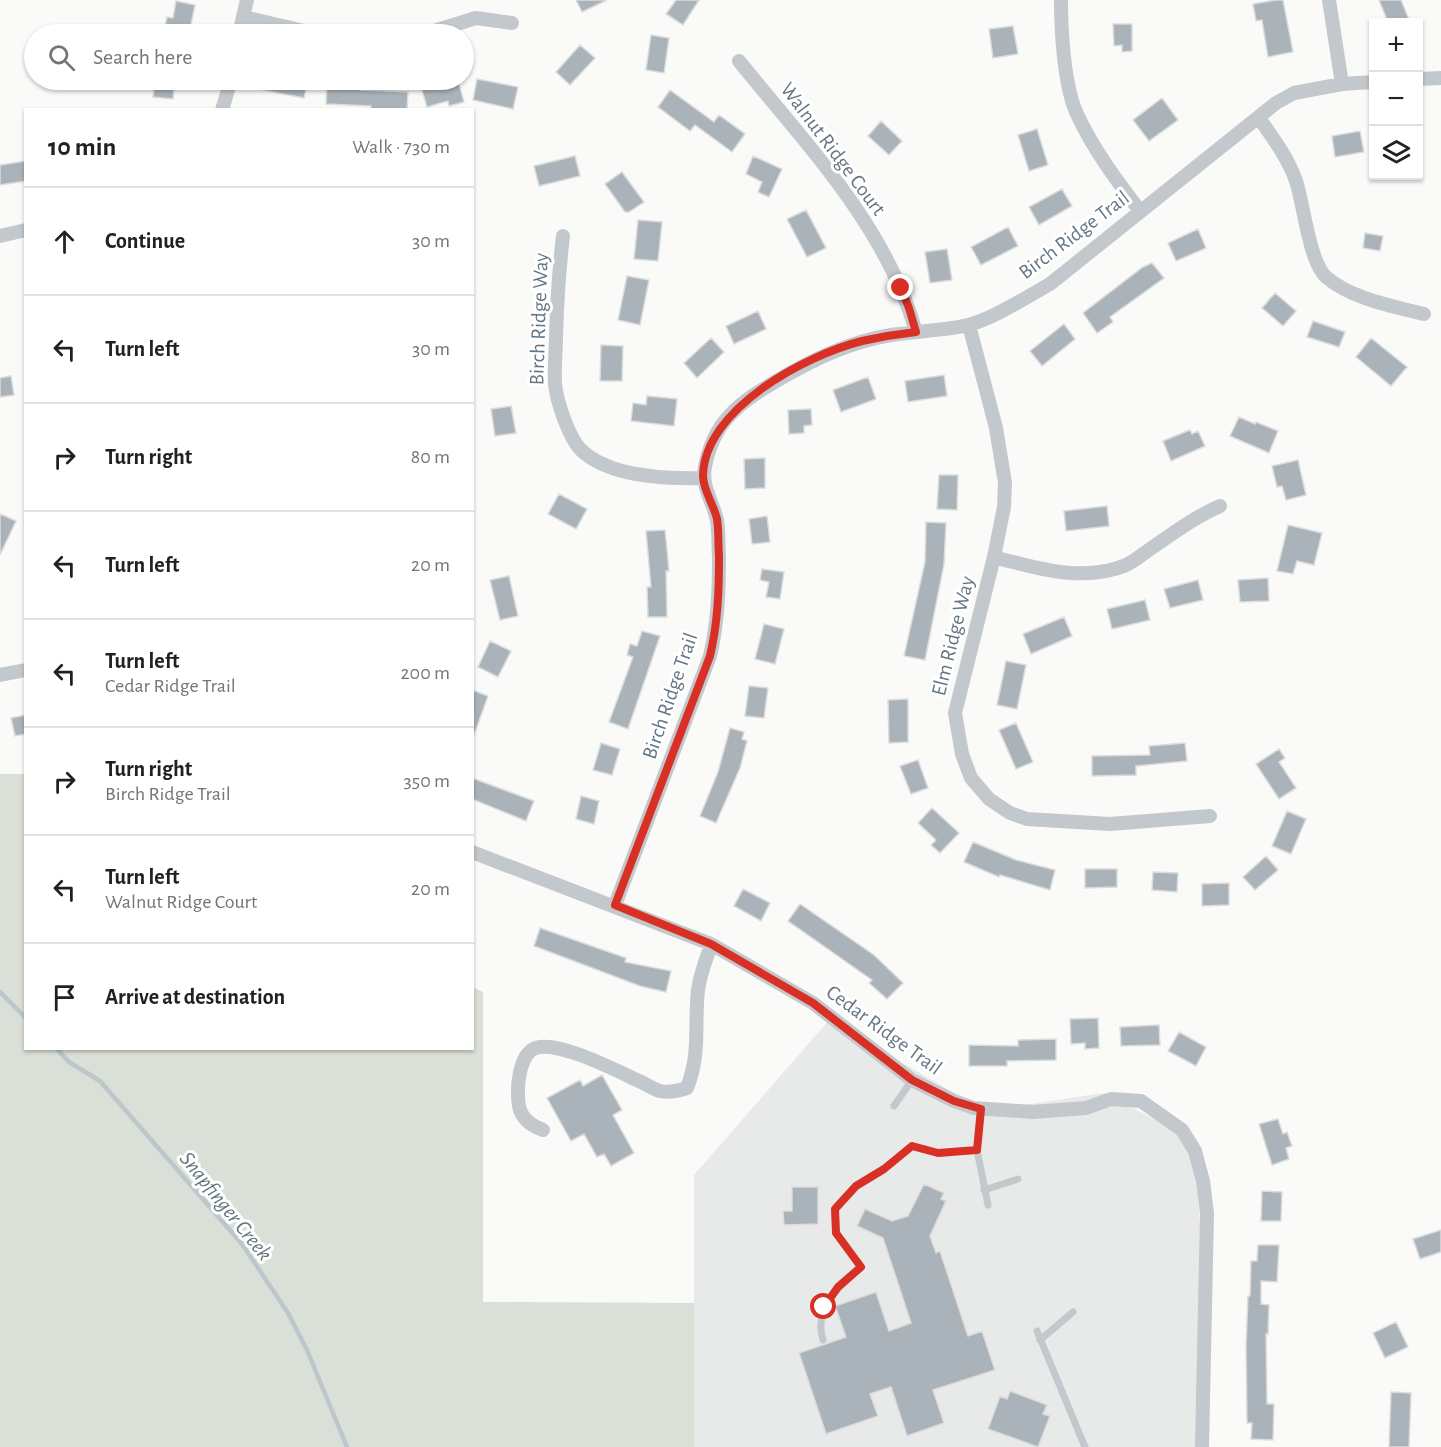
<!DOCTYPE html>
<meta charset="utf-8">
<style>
:root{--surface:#fff;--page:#f6f6f6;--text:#202124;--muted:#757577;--line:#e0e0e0}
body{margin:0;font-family:"Alegreya Sans",sans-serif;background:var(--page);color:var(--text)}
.controls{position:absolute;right:18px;top:18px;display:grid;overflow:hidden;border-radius:0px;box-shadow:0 2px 4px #0004}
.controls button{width:54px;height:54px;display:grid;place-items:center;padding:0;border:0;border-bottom:2px solid var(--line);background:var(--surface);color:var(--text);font:30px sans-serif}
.stop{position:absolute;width:18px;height:18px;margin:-14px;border:4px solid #d93025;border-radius:50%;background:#fff}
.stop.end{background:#d93025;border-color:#fff;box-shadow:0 2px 6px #0008}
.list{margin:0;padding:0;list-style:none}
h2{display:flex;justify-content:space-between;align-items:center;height:78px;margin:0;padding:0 24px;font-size:26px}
h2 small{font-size:20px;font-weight:400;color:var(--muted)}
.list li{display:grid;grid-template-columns:39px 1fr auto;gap:18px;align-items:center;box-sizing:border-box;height:108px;padding:0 24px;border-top:2px solid var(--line)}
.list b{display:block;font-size:22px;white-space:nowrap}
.list p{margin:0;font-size:20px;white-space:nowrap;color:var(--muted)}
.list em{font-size:20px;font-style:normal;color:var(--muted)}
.icon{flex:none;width:33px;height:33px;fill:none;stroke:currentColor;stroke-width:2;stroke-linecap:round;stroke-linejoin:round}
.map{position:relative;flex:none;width:1441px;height:1447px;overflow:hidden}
.search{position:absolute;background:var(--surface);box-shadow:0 2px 4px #0004;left:24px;top:24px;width:450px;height:66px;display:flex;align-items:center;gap:15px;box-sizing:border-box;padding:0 21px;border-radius:33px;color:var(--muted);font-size:22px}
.panel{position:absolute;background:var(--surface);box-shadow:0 2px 4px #0004;left:24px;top:108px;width:450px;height:942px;border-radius:0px}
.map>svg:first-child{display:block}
.built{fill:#e8e9e9}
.green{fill:#dadfd7}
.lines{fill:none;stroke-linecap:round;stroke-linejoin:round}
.stream{stroke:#bbc7cb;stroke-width:4.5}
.building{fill:#aab3b9;stroke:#dcdcda;stroke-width:1.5}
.service{stroke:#c3c8cc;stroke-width:7}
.minor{stroke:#c3c8cc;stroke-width:14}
.route{stroke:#d93025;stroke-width:8}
.labels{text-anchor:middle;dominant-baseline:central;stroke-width:6;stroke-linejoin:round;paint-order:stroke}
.street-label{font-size:21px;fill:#657683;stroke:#fff}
.water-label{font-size:22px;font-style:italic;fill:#60757c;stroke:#fff}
</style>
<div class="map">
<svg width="1441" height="1447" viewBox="0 0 1441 1447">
<rect width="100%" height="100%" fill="#fafaf8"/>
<path class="built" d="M829,1020L985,1111L1103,1093L1194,1139L1203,1266V1447H694V1175Z"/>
<path class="green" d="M0,774H25L26,1048H472L473,987L483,992V1302L694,1303V1447H0Z"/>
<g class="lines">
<path class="stream" d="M0,992L26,1018
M56,1048L69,1062L100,1081L242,1244L288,1313L307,1350L347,1447"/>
</g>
<path class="building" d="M576,0H607L582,12Z
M676,0H699L683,25L666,14Z
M1276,0H1283L1293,52L1268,57L1262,20L1256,21L1253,4Z
M1379,0H1401L1410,22H1388Z
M176,1L195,5L189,34H163L167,17L173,18Z
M1113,24H1132V51L1122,52V45L1114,46Z
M1013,26L1018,54L993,58L989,29Z
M651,35L669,38L664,73L646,70Z
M580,45L595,58L570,85L556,72Z
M477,79L518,87L513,109L473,100Z
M155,80H175L173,99L153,97Z
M265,80H308L304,98L263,90Z
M449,80H458L464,102L449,106L448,101L427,107L421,87Z
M327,84L361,86V90L408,92L407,110H371V106L326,104Z
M670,90L714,122L719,115L745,134L732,152L695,125L690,131L658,107Z
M1162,98L1178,120L1149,141L1133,120Z
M881,121L902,141L889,155L868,136Z
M1037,129L1048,165L1029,171L1018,135Z
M1360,131L1364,152L1335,157L1332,136Z
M575,156L580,176L539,186L534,166Z
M753,156L782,169L769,197L758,192L762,182L746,174Z
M26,161V181L0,185V165Z
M622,172L644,202L629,212H625L605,184Z
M1062,189L1072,206L1039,225L1029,207Z
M806,210L826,248L807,257L787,219Z
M638,220L662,222L658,261L634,259Z
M1008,227L1018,246L981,265L971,247Z
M1198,229L1206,248L1176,261L1168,243Z
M1365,233L1383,236L1380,251L1363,248Z
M947,249L952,280L930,283L925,252Z
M1152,263L1164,278L1110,317L1113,322L1097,333L1083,313L1143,267Z
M627,276L649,280L640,325L618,320Z
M1275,293L1296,311L1283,326L1262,308Z
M758,311L766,329L734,344L726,326Z
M1313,321L1345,332L1339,347L1307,337Z
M1064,324L1075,339L1042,366L1030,351Z
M711,338L724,352L697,378L684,363Z
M1371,338L1407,367L1391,386L1356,357Z
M601,345L623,346L622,381H600Z
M944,375L947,396L908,402L905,381Z
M11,376L14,395L0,397V378Z
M868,377L876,399L841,412L833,390Z
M647,396L677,399L674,426L631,421L633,403L646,405Z
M511,406L516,433L495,436L491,409Z
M811,409L812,425L804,426V433L789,434L788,410Z
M1239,417L1255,424L1256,422L1278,431L1269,453L1230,436Z
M1190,430L1192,434L1198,431L1205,446L1171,461L1163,441Z
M765,458V488L745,489L744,459Z
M1298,460L1306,495L1286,500L1282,486L1277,487L1272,466Z
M939,475H958L957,510L937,509Z
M559,494L587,509L576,529L548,514Z
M1107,506L1109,526L1066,531L1064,511Z
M0,514L16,521L0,555Z
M767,516L770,542L752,544L749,519Z
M926,522L946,523L944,564L925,660L904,656L925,562Z
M1288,525L1322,533L1314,565L1297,561L1293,574L1277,571Z
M665,530L669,571H666L667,617H648L647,587H651L646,531Z
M762,569L784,572L780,599L766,597L769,582L760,580Z
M509,576L518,616L500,620L490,580Z
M1268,578L1269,601L1240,602L1238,580Z
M1198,580L1203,600L1170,608L1164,589Z
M1145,600L1150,620L1112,629L1107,609Z
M1064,617L1072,636L1031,654L1023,634Z
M764,624L784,629L775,664L755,659Z
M642,631L660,636L628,729L609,722L633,657L627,655L630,644L637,646Z
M490,641L511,651L498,677L478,667Z
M1006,661L1026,665L1017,709L997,705Z
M749,686L768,688L764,718L745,716Z
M472,690L488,696L474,735H472Z
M908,699V742L889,743L888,700Z
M26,715V734L15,736L11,718Z
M1016,723L1033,762L1016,769L999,730Z
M730,728L744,732L742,739L747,741L740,768L716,823L700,816L718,772Z
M601,743L620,749L612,775L593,770Z
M1185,743L1187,761L1136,766V775L1092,776V756L1150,755L1149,746Z
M1279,749L1285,758L1279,762L1296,788L1279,799L1256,764Z
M918,760L928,788L911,794L900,766Z
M472,778L534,801L526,821L472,799Z
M581,796L599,801L594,824L576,819Z
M932,808L959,833L940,853L931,845L936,840L918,823Z
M1287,811L1306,819L1291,854L1272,846Z
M973,842L1016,860L1055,870L1050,890L1000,875L999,877L964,862Z
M1266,856L1278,870L1255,890L1243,877Z
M1085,869H1117V887L1085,888Z
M1153,872L1178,873L1177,892L1152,890Z
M1229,883V905L1202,906V884Z
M743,889L770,903L761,921L734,906Z
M800,904L874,955L903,983L887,999L869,983L872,980L788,921Z
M540,928L626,958L625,962L671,971L666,992L640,986L534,946Z
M1098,1018L1099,1048L1085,1049V1043L1071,1044L1070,1019Z
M1159,1025L1160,1045L1121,1046L1120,1027Z
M1179,1032L1206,1047L1196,1066L1168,1051Z
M1056,1039V1060L1007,1061V1066H969V1045L1018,1046V1040Z
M602,1075L622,1110L613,1115L634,1153L611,1166L604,1154L597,1157L584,1134L571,1141L547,1098L580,1080L583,1086Z
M1278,1119L1283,1134L1287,1132L1292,1146L1286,1148L1289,1159L1272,1165L1259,1124Z
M924,1184L944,1193L941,1199L946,1201L930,1236L936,1253L940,1251L968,1336L982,1331L995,1370L933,1390L944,1423L907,1436L891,1387L870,1394L878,1416L826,1434L799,1353L846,1337L835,1306L876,1292L889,1331L911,1323L883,1238L857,1226L865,1209L892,1221L908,1216Z
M792,1187H818V1224L784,1225L783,1211H792Z
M1262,1191L1282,1192L1281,1221H1261Z
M1441,1230V1252L1420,1259L1413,1239Z
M1258,1245H1279L1277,1282L1261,1281V1304L1269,1305L1268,1334H1266L1267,1404H1274L1273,1440L1251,1439L1252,1423H1247L1246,1346L1248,1296H1250L1251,1261H1257Z
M1396,1322L1408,1347L1385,1358L1373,1333Z
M1010,1391L1047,1405L1043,1414L1050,1416L1038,1447L988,1429L1000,1396L1007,1399Z
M1391,1392L1411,1393L1409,1447H1389Z"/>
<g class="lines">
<path class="service" d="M894,1106L912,1080
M981,1109L977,1150L988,1205
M984,1190L1018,1179
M1037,1331L1085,1447
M823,1340C813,1308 839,1287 861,1267L836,1233L835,1209L856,1186L884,1169L912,1146L938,1153L977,1150
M1040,1340L1073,1312"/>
<path class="minor" d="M1061,0C1061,31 1064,86 1077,114C1093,149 1117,181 1140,211
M1329,0L1342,84
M243,17L317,34
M239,34L247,0
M424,34L476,18L512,23
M739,61C806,144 887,227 916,332
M1418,79L1441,78
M222,110L231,80
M1259,118C1273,138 1288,158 1296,181C1304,205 1309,261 1326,277C1352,299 1392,306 1424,314
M0,236L26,230
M563,236C559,270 557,303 556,337C556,352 554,367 555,383C556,400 569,438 581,450C609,477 666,479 703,478
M969,325L996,428L1005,483L1004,507L994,557L955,713L962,754L971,778L989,799L1010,813L1027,819L1110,824L1210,816
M994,557C1036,568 1084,583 1126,565C1135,561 1144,553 1153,547C1175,532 1195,517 1220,506
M0,675L26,670
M472,852L711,944L813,1003L912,1080L954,1101L974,1108L1033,1112L1086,1108L1111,1099L1141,1101L1182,1130L1195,1151L1203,1181L1207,1213L1202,1447
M615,905L710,656C718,622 719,591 719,556C718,545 719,532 717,520C713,502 701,486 705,467C708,449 717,428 730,415C744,400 761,390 778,380C814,359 849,342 891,335C916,331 943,331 968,325C992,319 1027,297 1050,284L1276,103L1294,93L1342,84L1374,82
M543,1130C533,1126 524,1121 520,1110C515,1093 518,1049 540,1047C565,1044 615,1070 639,1081C646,1084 653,1089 660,1091C669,1093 678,1091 687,1088C701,1052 694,1025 698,990C700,974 707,958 711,944"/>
</g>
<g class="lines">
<path class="route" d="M824,1307L838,1287L861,1267L836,1233L835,1209L856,1186L884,1169L912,1146L938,1153L977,1150L981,1109L954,1101L912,1080L813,1003L711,944L615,905L710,656C718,622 719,590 719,556C718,544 719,531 717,519C714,505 703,490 703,476C704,409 806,355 862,341C880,337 898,334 916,332L909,308L901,288"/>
</g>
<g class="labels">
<g class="street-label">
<text transform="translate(833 149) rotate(53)">Walnut Ridge Court</text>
<text transform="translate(1074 235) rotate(-37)">Birch Ridge Trail</text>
<text transform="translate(539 319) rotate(-88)">Birch Ridge Way</text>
<text transform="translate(953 636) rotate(-76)">Elm Ridge Way</text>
<text transform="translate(670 696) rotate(-71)">Birch Ridge Trail</text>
<text transform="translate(884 1030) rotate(36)">Cedar Ridge Trail</text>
</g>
<g class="water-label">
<text transform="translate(226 1206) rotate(51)">Snapfinger Creek</text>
</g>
</g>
</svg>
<div class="controls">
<button>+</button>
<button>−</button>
<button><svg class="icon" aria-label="layers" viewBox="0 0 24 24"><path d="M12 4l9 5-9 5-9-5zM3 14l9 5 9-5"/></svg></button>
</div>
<div class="stop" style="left:824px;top:1307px"></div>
<div class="stop end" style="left:901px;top:288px"></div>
<div class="search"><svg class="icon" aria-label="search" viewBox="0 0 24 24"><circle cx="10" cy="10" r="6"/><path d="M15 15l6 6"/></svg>Search here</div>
<section class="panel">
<h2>10 min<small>Walk · 730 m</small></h2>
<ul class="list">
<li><svg class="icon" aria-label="ahead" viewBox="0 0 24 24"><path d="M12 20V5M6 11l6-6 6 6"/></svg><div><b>Continue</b></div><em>30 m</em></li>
<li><svg class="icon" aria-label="left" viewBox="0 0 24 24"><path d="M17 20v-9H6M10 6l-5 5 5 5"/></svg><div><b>Turn left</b></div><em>30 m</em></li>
<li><svg class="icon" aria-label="right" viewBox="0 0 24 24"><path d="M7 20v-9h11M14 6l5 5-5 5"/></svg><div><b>Turn right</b></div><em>80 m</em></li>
<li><svg class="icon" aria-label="left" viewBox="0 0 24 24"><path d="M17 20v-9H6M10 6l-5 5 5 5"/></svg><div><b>Turn left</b></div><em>20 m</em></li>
<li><svg class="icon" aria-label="left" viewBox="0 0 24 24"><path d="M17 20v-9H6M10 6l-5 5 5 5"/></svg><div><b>Turn left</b><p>Cedar Ridge Trail</p></div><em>200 m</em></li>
<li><svg class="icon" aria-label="right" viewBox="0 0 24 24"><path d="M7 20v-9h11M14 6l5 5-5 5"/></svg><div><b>Turn right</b><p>Birch Ridge Trail</p></div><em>350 m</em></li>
<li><svg class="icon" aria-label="left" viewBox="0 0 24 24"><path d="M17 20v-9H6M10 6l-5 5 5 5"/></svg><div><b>Turn left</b><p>Walnut Ridge Court</p></div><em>20 m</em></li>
<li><svg class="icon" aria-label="arrive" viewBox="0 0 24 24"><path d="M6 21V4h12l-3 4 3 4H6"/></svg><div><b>Arrive at destination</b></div></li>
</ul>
</section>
</div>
